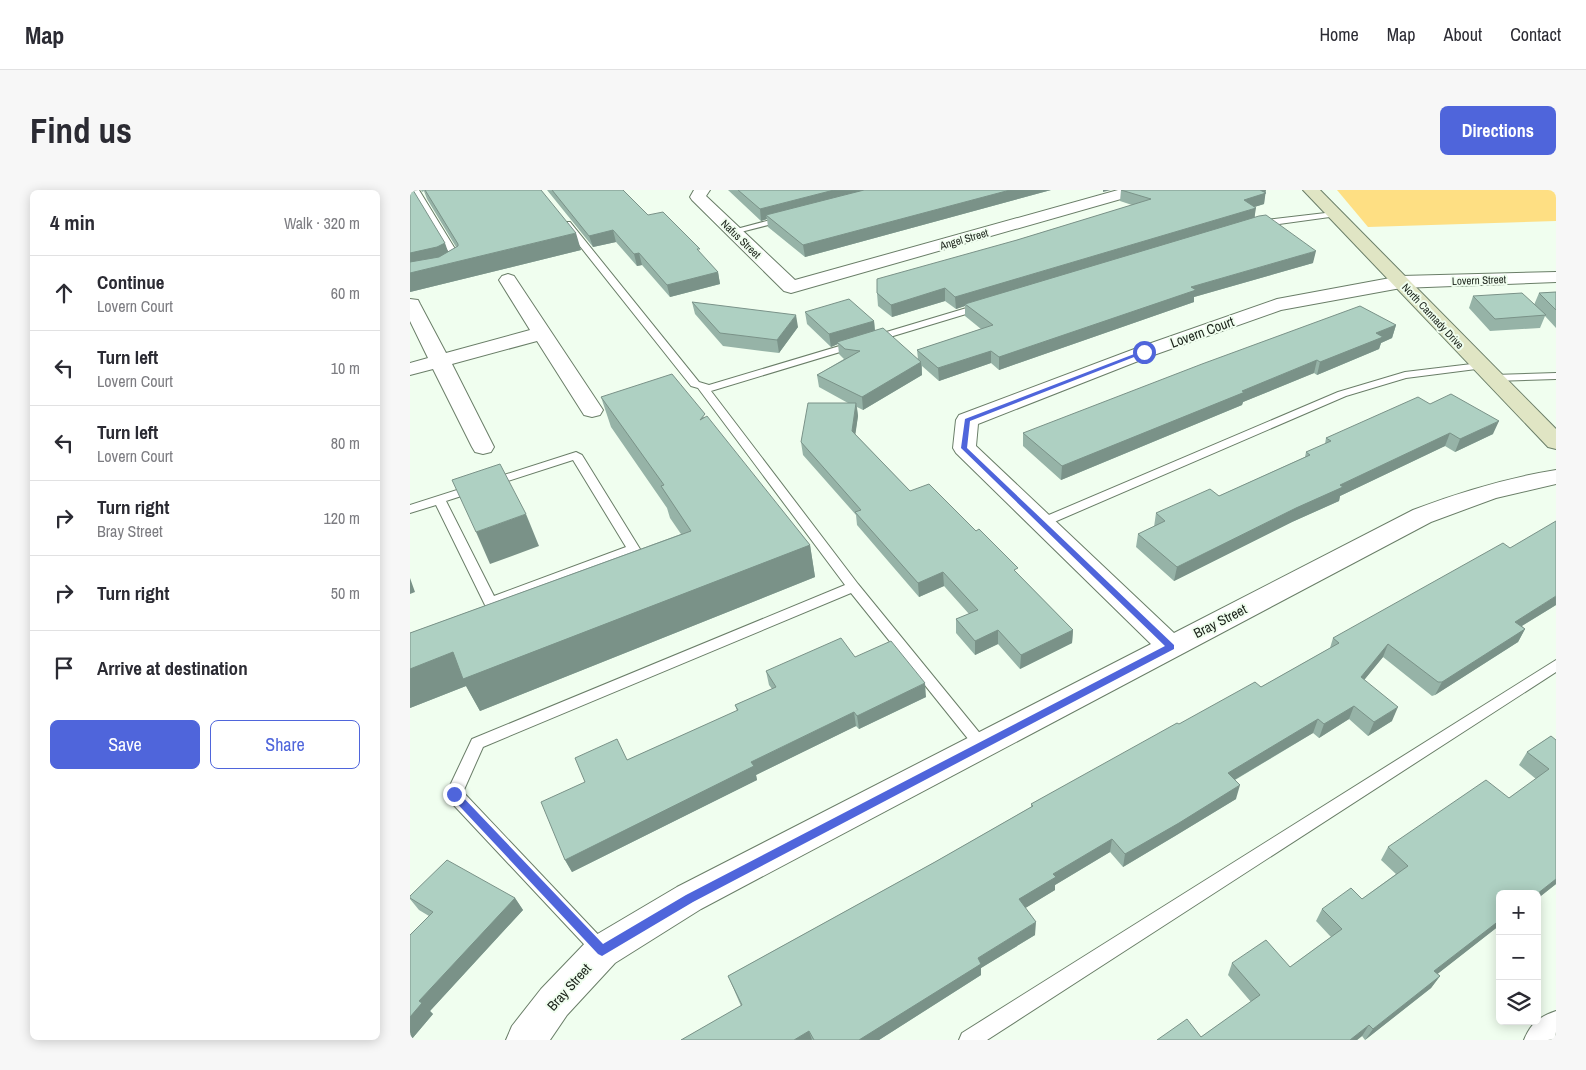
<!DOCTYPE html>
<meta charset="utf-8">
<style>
:root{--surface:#fff;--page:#f7f7f7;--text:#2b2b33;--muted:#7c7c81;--line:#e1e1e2;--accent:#4f65db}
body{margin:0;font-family:"Archivo Narrow",sans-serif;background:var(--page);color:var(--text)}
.controls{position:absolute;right:15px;bottom:15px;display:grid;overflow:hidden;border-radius:8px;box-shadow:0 2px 12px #0003}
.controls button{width:45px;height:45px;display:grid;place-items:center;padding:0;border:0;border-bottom:1px solid var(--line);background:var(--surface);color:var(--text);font:25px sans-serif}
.stop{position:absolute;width:15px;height:15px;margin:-11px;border:4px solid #4f65db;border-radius:50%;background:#fff}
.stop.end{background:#4f65db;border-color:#fff;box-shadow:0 1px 5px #0008}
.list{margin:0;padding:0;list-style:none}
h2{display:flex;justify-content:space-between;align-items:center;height:65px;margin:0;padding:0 20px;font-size:21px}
h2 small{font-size:16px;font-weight:400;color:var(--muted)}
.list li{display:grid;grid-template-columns:32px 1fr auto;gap:15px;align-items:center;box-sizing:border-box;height:75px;padding:0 20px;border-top:1px solid var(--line)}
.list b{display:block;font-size:19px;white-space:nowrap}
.list p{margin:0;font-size:16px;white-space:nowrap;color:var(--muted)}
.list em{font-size:16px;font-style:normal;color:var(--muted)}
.actions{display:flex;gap:10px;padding:15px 20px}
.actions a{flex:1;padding:11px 0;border:1px solid var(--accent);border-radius:8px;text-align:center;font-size:18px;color:var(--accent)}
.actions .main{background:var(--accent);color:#fff}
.icon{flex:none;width:28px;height:28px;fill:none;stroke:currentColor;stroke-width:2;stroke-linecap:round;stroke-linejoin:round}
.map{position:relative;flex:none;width:1146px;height:850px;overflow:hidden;border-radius:8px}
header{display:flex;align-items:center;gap:30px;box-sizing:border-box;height:70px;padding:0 25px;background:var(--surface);border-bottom:1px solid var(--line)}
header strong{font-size:24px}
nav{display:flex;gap:28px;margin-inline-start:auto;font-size:18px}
.intro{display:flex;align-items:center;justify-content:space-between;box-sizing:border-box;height:120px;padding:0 30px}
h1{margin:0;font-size:35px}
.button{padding:12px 22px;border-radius:8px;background:var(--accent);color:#fff;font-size:18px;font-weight:700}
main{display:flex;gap:30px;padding:0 30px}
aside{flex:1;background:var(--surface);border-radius:8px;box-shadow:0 2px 12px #0003}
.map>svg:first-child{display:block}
.green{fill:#fedf83}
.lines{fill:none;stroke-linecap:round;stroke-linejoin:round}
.lane-casing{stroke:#6a7e68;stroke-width:2}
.street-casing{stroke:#6a7e68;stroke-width:2}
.secondary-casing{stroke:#6a7e68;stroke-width:2}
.lane{fill:#fff;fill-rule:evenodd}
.street{fill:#fff;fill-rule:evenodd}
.secondary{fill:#e0e5c4;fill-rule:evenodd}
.wall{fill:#96b3a7}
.shaded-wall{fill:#7a9288}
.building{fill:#aed0c2;stroke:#7a9288}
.route{fill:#4f65db}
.labels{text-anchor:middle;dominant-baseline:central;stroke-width:4;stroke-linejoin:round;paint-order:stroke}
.far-street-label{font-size:11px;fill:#1b231a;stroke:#f0feef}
.street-label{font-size:14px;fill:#1b231a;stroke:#f0feef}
</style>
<header>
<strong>Map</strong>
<nav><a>Home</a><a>Map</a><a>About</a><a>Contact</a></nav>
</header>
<div class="intro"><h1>Find us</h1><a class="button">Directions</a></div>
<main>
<aside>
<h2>4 min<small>Walk · 320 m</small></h2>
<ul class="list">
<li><svg class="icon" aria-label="ahead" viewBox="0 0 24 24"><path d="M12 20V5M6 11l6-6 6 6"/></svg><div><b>Continue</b><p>Lovern Court</p></div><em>60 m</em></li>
<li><svg class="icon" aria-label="left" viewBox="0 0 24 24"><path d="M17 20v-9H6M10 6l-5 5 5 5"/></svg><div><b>Turn left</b><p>Lovern Court</p></div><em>10 m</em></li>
<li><svg class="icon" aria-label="left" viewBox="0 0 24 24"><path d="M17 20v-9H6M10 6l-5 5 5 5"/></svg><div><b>Turn left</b><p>Lovern Court</p></div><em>80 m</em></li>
<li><svg class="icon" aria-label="right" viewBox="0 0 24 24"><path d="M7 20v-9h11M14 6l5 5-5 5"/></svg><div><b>Turn right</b><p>Bray Street</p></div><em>120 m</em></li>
<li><svg class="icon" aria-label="right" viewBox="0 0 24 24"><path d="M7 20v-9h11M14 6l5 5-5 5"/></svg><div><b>Turn right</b></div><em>50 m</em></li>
<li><svg class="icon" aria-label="arrive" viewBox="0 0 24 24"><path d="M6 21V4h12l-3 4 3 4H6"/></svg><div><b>Arrive at destination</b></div></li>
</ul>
<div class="actions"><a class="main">Save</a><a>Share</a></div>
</aside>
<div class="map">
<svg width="1146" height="850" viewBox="0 0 1146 850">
<rect width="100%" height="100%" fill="#f0feef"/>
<path class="green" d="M927,0H1146V31L958,37Z"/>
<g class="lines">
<defs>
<path id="lane" d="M1,0H9L53,72L52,74L41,76L40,74L44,71Z
M924,22L928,24L927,26L847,37L843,34L847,31Z
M375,26H378V30L323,44L319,41Z
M154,32H160L289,192L299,195L570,114H576L578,116L576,118L301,201L448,394L577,552L580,556L577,560L572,562L567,560L441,403L73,557L53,602L198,755L201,761L198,767L192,770L186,767L38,609L36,604L62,549L435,395L288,198L281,196L154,36Z
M1070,173L1075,176L1074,178L996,188L936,206L635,336H627L625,333L627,330L928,202L995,182Z
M1146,183V189L1084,191L1079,188L1084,185Z
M166,262L172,265L230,359L229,362L85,415H75L26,315L0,323V315ZM163,270L216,357L84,406L36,311Z
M1146,470V482L577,850H549L552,843Z"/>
<path id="street" d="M284,0H300L296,6L385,90L708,0H734L732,3L381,103L374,101L282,10L280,7Z
M1146,82V92L991,98L871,120L741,166L568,234L566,256L764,443L1003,320C1050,302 1097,288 1146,280V294L1086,308L1021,332L291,719L205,773L157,825L140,850H96L102,836L131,799L179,749L267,697L741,454L546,263L543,258L546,230L549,225L727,158L867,109L991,86Z
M98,84L104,86L193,220L190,225L182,227L174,225L127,151L42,174L84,257L81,262L73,264L65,262L62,257L23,179L0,185V173L18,168L0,131V109L8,110L10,114L36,163L120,140L89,90L92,86Z
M1146,821V850H1114C1121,833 1129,827 1146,821Z"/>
<path id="secondary" d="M893,0H910L1146,239V259L1138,257Z"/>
</defs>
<use href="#lane" class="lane-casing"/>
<use href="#street" class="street-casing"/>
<use href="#secondary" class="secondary-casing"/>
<use href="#lane" class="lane"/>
<use href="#street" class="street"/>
<use href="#secondary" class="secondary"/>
</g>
<path class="wall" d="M0,0L38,62L46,57L17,9L14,1L12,2L11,0H131L171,60L0,102Z
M137,0H213L238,25L291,64L308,82L310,94L260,107L232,75L227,76L206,52L183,57Z
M318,0H641L395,67L358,37L357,29L351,31Z
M711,0L855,3L854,14L844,17L845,28L903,73L784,107V112L589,180L581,173L529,191L512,176V185L453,220L447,217L448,226L445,244L500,301L608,384L663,440L662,453L610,479L588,454L565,465L546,443V429L559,424L534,396L509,407L447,335L446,325L393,265L391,252L438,213L409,197L407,185L434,169L429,164L428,154L421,157L397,134L395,122L464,131L465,140L508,169L507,160L571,139L555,126V116L546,119L535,111L482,127L468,116L467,103L607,50L722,15L710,11Z
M1146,102V138L1135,126L1130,138L1080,141L1059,118L1063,106L1124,115L1129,103Z
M282,112L388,137L369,163L313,156L285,124Z
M986,135L982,148L971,153L969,159L907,185L904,183L833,212L832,215L651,290L613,256V243Z
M191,207L295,227L400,355L405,387L70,521L56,496L0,518V443L271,344L260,328L257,318L201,237Z
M1020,214L1083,244L1045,262L1035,256L930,306L929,311L882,332L764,391L726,357L728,344L744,337L746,323L809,306L895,267L896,262L915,254L916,248Z
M1146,415L1112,436L1115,439L1108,452L1025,505L1022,506L973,467L954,490L982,531L958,546L939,529L909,548L903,543L825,590L826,609L765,646L713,677L700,662L645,695V700L615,718L625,745L571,778V785L469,850H271L331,816L318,786L525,672L621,617V614L769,534L851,497L920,458L923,448Z
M445,467L516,507L449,539L446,536L346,585L347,590L162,682L155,670L175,592L217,570L327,521L325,515L362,499L359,495L356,481Z
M1141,546L1146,694L1127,709V704H1090V735L1027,784L1030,786L1021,798L955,850L952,846L947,850H747L791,847L841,812L818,785L822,773L880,777L921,747L906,731L912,719L952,709L986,684L971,670L978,657L1099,608L1126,589L1109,575L1117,562Z
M0,706L105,708L113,720L20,821L23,824L1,850H0L19,726L9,720L0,709Z"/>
<path class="shaded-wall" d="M424,0H469L356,25L357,29L351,31L350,19Z
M600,0H641L395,67L393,55Z
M693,0H701L693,2Z
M843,0H856L854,14L832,21L834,10Z
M846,18L844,30L555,114V116L546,119L545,107Z
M203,40L206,52L183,57L179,46Z
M166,43L171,60L0,102V83Z
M35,53L41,70L0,82V63Z
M906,61L903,73L784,107V112L589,180V167L781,97Z
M229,63L232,75L227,76L224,64Z
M308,82L310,94L260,107L257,95Z
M535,98V111L482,127L481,115Z
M386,125L388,137L369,163L367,150Z
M464,131L465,143L427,152L428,154L421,157L419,144Z
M986,135L982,148L971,153L969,159L907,185L910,172L966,143Z
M581,161V173L529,191L528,178Z
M907,170L904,183L833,212L832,215L651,290L652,276L832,201Z
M511,172L512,185L453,220L452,207Z
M446,213L448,226L444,254L442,241Z
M1089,231L1083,244L1045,262L1050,249Z
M1040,243L1035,256L930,306L929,311L882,332L764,391L767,377L930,295Z
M116,324L129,356L80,374L66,342Z
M400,355L405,387L70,521L56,496L0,518V479L43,462Z
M533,382L534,396L509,407L508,393Z
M0,388L5,402L0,404Z
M1146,406V415L1097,445L1105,432Z
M1115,439L1108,452L1025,505L1032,492Z
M588,440V454L565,465V451Z
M663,440L662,453L610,479L611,465Z
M978,454L973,467L946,500L951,487Z
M515,493L516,507L449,539L447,526Z
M944,516L939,529L909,548L914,534Z
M988,517L982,531L958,546L964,532Z
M444,522L446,536L346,585L347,590L162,682L155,670L341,572Z
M908,529L903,543L814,596L818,583Z
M830,595L826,609L765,646L713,677L715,664Z
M702,649L700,662L645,695V700L609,722V709L643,684Z
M1146,689V694L1127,709V704Z
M105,708L113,720L20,821L23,824L1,850H0V827L9,811Z
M1090,730V735L1016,793L1024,781Z
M626,732L625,745L571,778V785L469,850H449L568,768Z
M1030,786L1021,798L955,850L963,839Z
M959,835L952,846L947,850H940Z
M399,841L402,850H384Z"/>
<path class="building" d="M0,0H3L35,53L27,57L0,63Z
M15,0H131L166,43L0,83V72L29,67L48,56V54Z
M142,0H213L238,25L253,22L290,59H287L308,82L257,95L229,63L224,64L203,40L179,46Z
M328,0H424L350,19Z
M454,0H600L393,55L356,25Z
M711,0H850L856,3L834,10L846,18L545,107L535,98L481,115L467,103V89L607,50L741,9Z
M856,25L906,61L781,97L786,100L589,167L581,161L528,178L507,160L583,135L555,114L849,26Z
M1146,102V120L1129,103Z
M1112,103L1136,125L1085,129L1063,106Z
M439,109L464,131L419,144L395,122Z
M282,112L386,125L367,150L310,143Z
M950,116L986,135L966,143L973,147L910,172L907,170L832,201L835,202L652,276L613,243L792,174Z
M473,138L511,172L452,207L407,185L450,161L435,159L427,152Z
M262,184L295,224L290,230L297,226L400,355L53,489L43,462L0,479V443L281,341L251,296L254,295L191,207Z
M1041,204L1089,231L1050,249L1040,243L930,295L933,297L886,318L767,377L728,344L755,331L746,323L800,299L809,306L900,265L896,262L921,251L916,248L1008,207L1020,214Z
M398,213H446L442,241L500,301L519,294L566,341L569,339L608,378L604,380L663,440L611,465L588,440L565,451L546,429L568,420L533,382L508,393L445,322L451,320L391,252Z
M90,274L116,324L66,342L42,290Z
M1146,331V406L1105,432L1115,439L1032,492H1028L978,454L951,487L988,517L964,532L944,516L914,534L908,529L818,583L830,595L769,633L715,664L702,649L643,684L646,687L609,709L626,732L568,768L571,774L449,850H404L399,841L384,850H271L332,815L318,786L525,672L623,616L621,614L767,533L769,534L845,492L851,497L929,453L923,448L1093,353L1100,358Z
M431,448L445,467L481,451L515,493L447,526L444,522L341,572L344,576L155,670L131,612L175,592L165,568L207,549L217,570L328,520L325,515L366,497L356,481Z
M1141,546L1146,550V689L1127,704H1090V730L1024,781L1030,786L963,839L959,835L940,850H747L777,829L791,847L850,805L822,773L856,750L880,777L932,739L912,719L941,698L952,709L998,676L978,657L1076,590L1099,608L1139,579L1117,562Z
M37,670L105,708L9,811L12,813L0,827V745L23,722L0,708V706Z"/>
<path class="route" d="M732,161L737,162L560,231L557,258L764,455V459L283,712L192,766L188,764L40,606V601H47L193,754L276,705L755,456L551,258L555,229Z"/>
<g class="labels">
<g class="far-street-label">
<text transform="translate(331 49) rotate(44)">Nafus Street</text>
<text transform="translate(554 49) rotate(-16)">Angel Street</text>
<text transform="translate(1069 90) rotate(-2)">Lovern Street</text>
<text transform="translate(1023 126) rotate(47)">North Cannady Drive</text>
</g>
<g class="street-label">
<text transform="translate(792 142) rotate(-20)">Lovern Court</text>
<text transform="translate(810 431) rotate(-27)">Bray Street</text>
<text transform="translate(159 797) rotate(-48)">Bray Street</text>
</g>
</g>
</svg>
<div class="controls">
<button>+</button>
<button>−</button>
<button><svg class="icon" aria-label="layers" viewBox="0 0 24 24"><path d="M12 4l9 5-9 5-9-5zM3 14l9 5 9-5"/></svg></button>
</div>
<div class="stop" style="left:734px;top:162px"></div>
<div class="stop end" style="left:44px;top:604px"></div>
</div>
</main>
